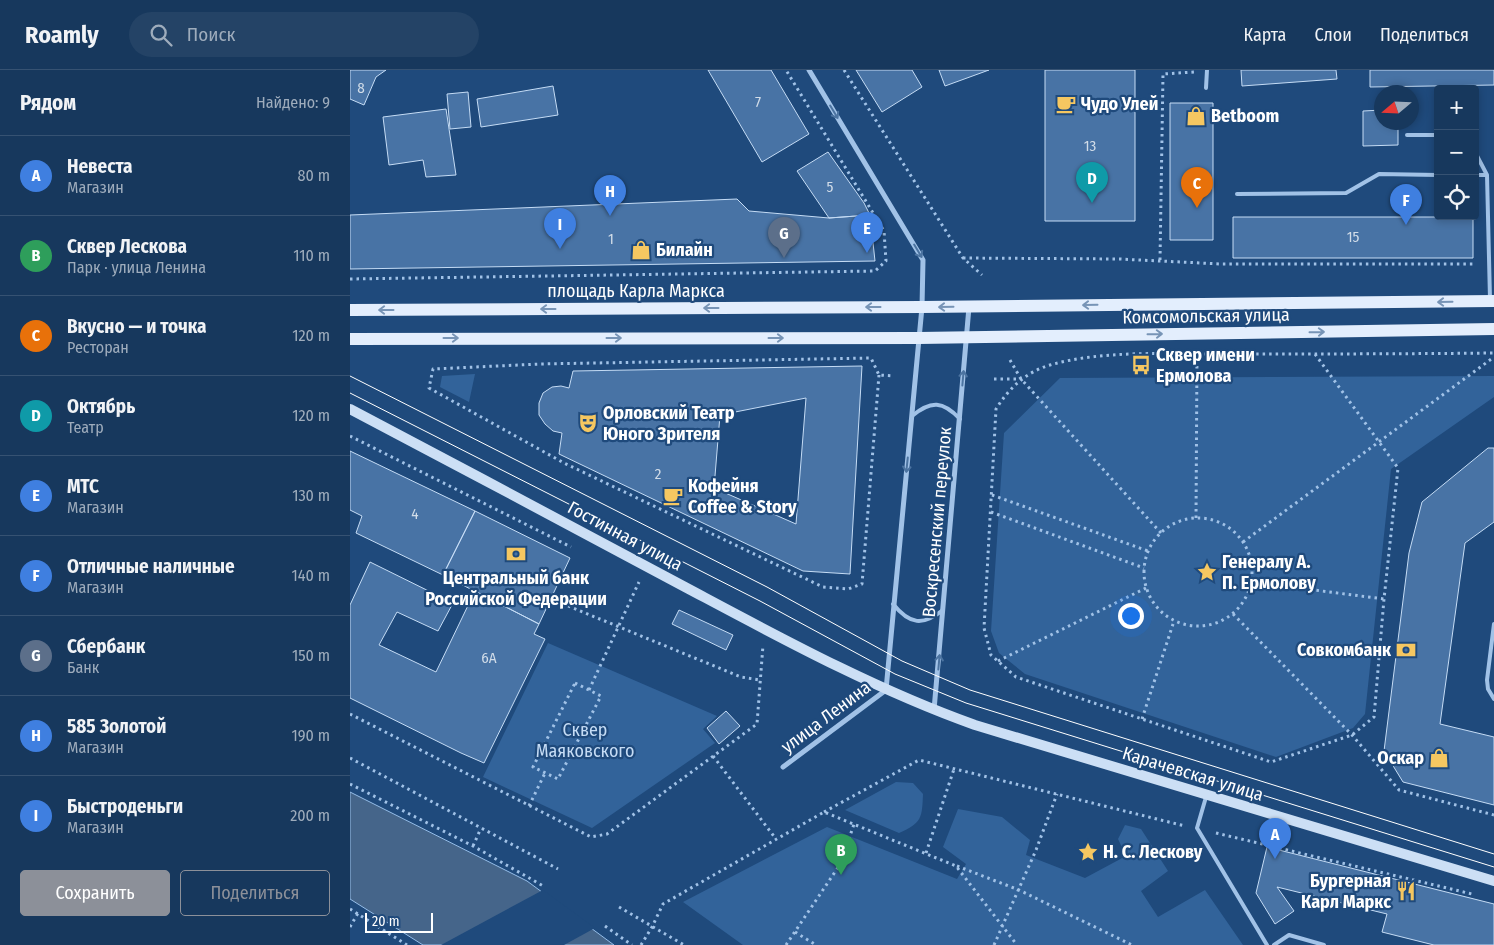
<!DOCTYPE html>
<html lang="ru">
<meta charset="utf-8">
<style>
:root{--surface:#17385d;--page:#244366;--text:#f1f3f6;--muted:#9eacbc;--line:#365272;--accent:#8c9099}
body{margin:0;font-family:"Fira Sans Condensed",sans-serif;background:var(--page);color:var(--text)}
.controls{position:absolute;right:15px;top:15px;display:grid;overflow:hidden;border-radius:5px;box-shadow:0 2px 8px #0003}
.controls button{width:45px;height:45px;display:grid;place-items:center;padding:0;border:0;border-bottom:1px solid var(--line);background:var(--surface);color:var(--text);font:25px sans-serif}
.compass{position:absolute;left:1024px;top:15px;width:45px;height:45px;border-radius:50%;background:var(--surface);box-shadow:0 2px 8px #0003;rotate:251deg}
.scale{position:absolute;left:15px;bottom:12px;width:68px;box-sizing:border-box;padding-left:5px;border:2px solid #fff;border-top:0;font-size:14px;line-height:18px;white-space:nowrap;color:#fff;-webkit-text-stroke:4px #1f4a7c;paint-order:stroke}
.you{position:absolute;left:780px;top:545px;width:18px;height:18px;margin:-12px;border:4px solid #fff;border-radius:50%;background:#1a73e8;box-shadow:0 0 0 8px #1a73e833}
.badge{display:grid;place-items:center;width:32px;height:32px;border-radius:50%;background:var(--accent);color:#fff;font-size:16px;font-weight:700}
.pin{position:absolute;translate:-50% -41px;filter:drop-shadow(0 1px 2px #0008)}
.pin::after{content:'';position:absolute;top:26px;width:18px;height:15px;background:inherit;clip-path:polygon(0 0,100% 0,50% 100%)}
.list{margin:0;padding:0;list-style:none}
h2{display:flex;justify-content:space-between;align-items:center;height:65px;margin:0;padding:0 20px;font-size:21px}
h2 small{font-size:16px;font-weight:400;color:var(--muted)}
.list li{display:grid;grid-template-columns:32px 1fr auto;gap:15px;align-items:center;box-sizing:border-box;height:80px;padding:0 20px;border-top:1px solid var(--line)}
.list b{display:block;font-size:19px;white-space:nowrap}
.list p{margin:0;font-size:16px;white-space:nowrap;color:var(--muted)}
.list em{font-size:16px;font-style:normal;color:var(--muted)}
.actions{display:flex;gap:10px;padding:15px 20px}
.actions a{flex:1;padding:11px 0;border:1px solid var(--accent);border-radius:5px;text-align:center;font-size:18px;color:var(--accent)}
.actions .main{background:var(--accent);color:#fff}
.icon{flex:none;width:28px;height:28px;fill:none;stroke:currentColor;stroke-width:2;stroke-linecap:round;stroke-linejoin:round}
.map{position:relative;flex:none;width:1144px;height:875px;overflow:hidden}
header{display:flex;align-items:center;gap:30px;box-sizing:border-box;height:70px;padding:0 25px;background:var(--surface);border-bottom:1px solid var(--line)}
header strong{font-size:24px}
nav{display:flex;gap:28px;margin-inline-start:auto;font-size:18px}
.search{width:350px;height:45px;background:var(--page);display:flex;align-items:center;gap:12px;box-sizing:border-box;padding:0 18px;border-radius:28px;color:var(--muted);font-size:19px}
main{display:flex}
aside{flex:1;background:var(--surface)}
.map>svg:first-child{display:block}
.green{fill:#32639a}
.water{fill:#45658a;stroke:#95bde8}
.pier{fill:#1f4a7c}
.building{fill:#4873a5;stroke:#c5dcf5;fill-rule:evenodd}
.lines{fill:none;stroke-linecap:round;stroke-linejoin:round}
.path{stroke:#a1c2e7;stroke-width:3;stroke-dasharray:2.5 4;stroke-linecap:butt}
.lane{stroke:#a1c2e7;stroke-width:4}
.street{stroke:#a1c2e7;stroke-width:5}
.secondary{stroke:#ccdff5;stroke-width:10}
.primary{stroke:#e3eefd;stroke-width:12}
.tram{stroke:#fff;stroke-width:1}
.oneway{stroke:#4c74a1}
.oneway2{stroke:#7794b6}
.labels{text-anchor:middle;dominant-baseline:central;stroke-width:4.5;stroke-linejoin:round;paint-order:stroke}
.number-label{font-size:15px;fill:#d1dce8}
.poi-label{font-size:18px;font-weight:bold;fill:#fff;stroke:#1f4a7c;text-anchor:start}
.street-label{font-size:18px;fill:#fff;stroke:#1f4a7c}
.park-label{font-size:18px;fill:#c5dcf5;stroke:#1f4a7c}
</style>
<header>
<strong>Roamly</strong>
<div class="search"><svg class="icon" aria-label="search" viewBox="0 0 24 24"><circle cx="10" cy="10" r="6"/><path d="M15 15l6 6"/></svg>Поиск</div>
<nav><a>Карта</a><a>Слои</a><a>Поделиться</a></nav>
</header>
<main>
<aside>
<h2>Рядом<small>Найдено: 9</small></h2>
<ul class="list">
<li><span class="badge" style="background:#3f7fe0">A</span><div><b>Невеста</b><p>Магазин</p></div><em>80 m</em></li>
<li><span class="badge" style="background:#2e9e5b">B</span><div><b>Сквер Лескова</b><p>Парк · улица Ленина</p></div><em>110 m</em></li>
<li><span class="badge" style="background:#e8710a">C</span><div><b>Вкусно — и точка</b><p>Ресторан</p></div><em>120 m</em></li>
<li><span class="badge" style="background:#0f9aa8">D</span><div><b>Октябрь</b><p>Театр</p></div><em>120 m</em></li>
<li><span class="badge" style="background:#3f7fe0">E</span><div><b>МТС</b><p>Магазин</p></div><em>130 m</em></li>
<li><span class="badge" style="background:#3f7fe0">F</span><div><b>Отличные наличные</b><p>Магазин</p></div><em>140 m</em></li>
<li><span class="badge" style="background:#5c6f8a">G</span><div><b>Сбербанк</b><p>Банк</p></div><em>150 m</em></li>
<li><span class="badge" style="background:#3f7fe0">H</span><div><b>585 Золотой</b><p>Магазин</p></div><em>190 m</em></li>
<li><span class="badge" style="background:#3f7fe0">I</span><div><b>Быстроденьги</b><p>Магазин</p></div><em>200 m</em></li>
</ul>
<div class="actions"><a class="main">Сохранить</a><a>Поделиться</a></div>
</aside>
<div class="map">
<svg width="1144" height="875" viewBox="0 0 1144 875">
<rect width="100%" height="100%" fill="#1f4a7c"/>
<path class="green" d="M125,304L119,332L90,317L92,306Z
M1144,306V327L1041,399L1015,644L1003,658L926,687L675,604L649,583L641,561L654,363L710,308Z
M198,573L367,646L353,659L365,673L242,758L133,707Z
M546,712L563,713L573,724C572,748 572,753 549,763L495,740Z
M608,739L652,747L680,770L676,785L735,808L776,786L768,769L775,755L791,759L818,801L791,821L808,847L855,820L893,875H393L333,832L477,757L607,809L616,794L593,777Z"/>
<path class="water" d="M0,722L177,811L264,875H73L0,829Z"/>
<path class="pier" d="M193,820L245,858L214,875H91Z"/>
<path class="building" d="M0,0H36L26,7L14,35L0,29Z
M358,0H421L459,64L412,92Z
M506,0H562L572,17L532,42Z
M589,0H639L595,16Z
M695,0H785V151H695Z
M891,0H986L987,9L892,16Z
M1020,0H1144V15L1020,17Z
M203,16L208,45L131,57L127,29Z
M118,22L121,57L100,59L97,24Z
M820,33H863V170H820Z
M96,39L106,105L76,107L73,90L39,95L33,47Z
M1032,40V52H1048V75L1013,76V41Z
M478,82L514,133L520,145L479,148L447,101Z
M387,129L399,141L479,148L520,145L525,191L0,199V145Z
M883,147H1123V188H883Z
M512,296L500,504L453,501L209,384L212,363L203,361L195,354L189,345V333L193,323L202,317L211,316L219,318L223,301ZM456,328L446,454L364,418L370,345Z
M1138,378H1144V452L1115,473L1090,654L1144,667V735L1053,712L1034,681L1059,483L1072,432Z
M0,381L125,441L93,505L6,463L12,446L0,440Z
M125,441L220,488L189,554L93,505Z
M20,492L103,533L88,561L47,542L29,575L86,602L125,521L189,554L184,564L195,569L134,693L111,683L0,628V535Z
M329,540L383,565L376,580L322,554Z
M376,641L390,656L369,674L357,658Z
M917,777L1144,834V875H1084L1032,862L1037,844L927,817L944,841L925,854L906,823Z"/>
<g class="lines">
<path class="path" d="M494,0L613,188L632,205
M613,188L769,189L871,194H1126
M810,190L813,4L844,2
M0,209L525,201L536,191L534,161L436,0
M965,284L1048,398L1034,529L1024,647L1002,665L921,692L666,607L641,585L634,558L646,339C659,318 676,302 700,295C752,280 817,284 870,284C962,284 1053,284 1144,283
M660,290L671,309L811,463
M529,305L512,514L498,519L473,517L214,393L79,318L83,299L190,294L521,288L529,305L544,306
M644,309H671
M0,366L221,477
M642,425L798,481
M641,442L794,498
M794 502a54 54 0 1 1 108 0a54 54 0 1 1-108 0Z
M846,448L847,284
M893,472L1144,287
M902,512L1034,529
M206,531L391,607L410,610
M883,544L1002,665L1049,720L1144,745
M648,591L796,518
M225,613L251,626L208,709L183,697Z
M239,620L289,512
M0,644L241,767L257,764L407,654L413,575
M792,649L824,551
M363,686L426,769
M0,688L208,799
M0,714L123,776L195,817
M179,736L195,703
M474,742L569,690L835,756
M866,763L1122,824
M123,776L131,758
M576,783L604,699
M607,796L669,820L782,875
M269,837L334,875
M0,839L57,875
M255,856L282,875
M0,857L8,843
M445,862L466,875
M291,875L302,857L313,834L474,742L606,796L667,875
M436,875L491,793L504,754
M644,875L686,780L707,724"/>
<path class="lane" d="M856,18L857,0
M1057,65H1088
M1125,82L1137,105L1140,229
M1125,105H1137
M887,124L996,123L1029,104L1088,105
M562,346C581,330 593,331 610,349
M543,534C560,555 573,556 593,540
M1144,554L1137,610L1138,619L1144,629
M856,727L847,758L917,875
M924,875L939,865L974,875"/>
<path class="street" d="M584,640L619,237
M433,697L536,620L572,237L573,190L459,0"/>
<path class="secondary" d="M0,339C112,398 223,457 335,517C429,567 524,619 625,655L1144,811"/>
<path class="primary" d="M0,240L572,237L1144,231
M0,269L569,268L1144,259"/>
<path class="tram" d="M0,306L417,517L552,591L620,620L1144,784
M0,323L410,531L545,604L616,633L1144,797"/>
</g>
<defs><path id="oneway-shaft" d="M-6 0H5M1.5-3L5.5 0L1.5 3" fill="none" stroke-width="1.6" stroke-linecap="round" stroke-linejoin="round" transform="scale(1.25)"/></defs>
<g class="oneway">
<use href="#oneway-shaft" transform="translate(484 42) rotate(59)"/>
<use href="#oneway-shaft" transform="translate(568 181) rotate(59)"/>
<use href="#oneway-shaft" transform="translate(613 308) rotate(-85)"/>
<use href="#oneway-shaft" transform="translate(557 395) rotate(96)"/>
<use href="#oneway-shaft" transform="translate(589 592) rotate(-85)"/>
</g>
<g class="oneway2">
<use href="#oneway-shaft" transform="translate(1095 232) rotate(179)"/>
<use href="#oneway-shaft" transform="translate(740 235) rotate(179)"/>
<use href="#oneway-shaft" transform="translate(523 237) rotate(180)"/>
<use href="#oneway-shaft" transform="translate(596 237) rotate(179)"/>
<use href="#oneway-shaft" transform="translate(361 238) rotate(180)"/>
<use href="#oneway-shaft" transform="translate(198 239) rotate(180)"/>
<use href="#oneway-shaft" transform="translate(36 240) rotate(180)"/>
<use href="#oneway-shaft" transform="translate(967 262) rotate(-1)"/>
<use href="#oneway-shaft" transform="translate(805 264) rotate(-1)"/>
<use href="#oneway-shaft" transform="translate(101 268)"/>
<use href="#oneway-shaft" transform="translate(264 268)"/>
<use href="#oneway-shaft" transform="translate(426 268)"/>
</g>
<defs>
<symbol id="cafe-bare" viewBox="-9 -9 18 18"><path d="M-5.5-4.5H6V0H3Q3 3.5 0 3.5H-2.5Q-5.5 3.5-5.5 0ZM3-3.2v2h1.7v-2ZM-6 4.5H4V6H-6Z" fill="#f5c761" stroke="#1f4a7c" stroke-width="2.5" paint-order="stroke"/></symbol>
<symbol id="shop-bare" viewBox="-9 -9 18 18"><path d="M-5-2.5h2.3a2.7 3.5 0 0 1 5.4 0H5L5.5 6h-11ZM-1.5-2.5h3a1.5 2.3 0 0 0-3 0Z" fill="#f5c761" stroke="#1f4a7c" stroke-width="2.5" paint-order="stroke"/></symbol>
<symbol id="bus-bare" viewBox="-9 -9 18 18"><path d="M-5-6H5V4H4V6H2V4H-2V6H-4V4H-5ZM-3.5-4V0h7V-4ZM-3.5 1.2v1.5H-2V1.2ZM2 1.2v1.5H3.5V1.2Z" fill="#f5c761" stroke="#1f4a7c" stroke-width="2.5" paint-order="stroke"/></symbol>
<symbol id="theatre-bare" viewBox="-9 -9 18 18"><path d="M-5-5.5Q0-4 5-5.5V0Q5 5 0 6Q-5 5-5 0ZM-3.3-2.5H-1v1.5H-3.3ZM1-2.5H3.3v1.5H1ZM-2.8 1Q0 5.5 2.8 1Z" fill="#f5c761" stroke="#1f4a7c" stroke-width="2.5" paint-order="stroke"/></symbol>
<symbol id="bank-bare" viewBox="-9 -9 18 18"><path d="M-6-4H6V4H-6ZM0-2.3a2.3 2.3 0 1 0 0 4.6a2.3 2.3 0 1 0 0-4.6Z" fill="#f5c761" stroke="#1f4a7c" stroke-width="2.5" paint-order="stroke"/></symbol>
<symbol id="sight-bare" viewBox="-9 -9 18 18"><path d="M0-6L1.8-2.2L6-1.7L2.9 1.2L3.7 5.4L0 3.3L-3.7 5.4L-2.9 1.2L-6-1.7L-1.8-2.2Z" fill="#f5c761" stroke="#1f4a7c" stroke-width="2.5" paint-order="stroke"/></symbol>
<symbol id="restaurant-bare" viewBox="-9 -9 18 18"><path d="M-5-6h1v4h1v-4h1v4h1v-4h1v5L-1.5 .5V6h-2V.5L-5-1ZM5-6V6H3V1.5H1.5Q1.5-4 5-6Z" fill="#f5c761" stroke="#1f4a7c" stroke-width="2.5" paint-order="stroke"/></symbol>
</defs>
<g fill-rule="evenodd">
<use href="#cafe-bare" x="702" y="20" width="28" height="28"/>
<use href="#shop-bare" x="832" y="32" width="28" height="28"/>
<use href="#shop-bare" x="277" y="166" width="28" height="28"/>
<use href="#bus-bare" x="777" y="281" width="28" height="28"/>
<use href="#theatre-bare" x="224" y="339" width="28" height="28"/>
<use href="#cafe-bare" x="309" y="412" width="28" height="28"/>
<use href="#bank-bare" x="152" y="470" width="28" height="28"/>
<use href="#sight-bare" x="843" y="488" width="28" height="28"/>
<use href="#bank-bare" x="1042" y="566" width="28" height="28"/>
<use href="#shop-bare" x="1075" y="674" width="28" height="28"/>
<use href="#sight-bare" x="724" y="768" width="28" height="28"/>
<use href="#restaurant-bare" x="1042" y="807" width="28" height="28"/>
</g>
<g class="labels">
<g class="number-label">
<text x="11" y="18">8</text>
<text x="408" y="32">7</text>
<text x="740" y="76">13</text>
<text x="480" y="117">5</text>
<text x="1003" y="167">15</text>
<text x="261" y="169">1</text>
<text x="308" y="404">2</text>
<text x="65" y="444">4</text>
<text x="139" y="588">6А</text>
</g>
<g class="poi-label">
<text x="731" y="34">Чудо Улей</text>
<text x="861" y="46">Betboom</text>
<text x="306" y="180">Билайн</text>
<text x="806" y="285">Сквер имени<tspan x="806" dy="21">Ермолова</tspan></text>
<text x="253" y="343">Орловский Театр<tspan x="253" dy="21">Юного Зрителя</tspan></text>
<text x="338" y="416">Кофейня<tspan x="338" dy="21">Coffee &amp; Story</tspan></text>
<text x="872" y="492">Генералу А.<tspan x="872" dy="21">П. Ермолову</tspan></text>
<text x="166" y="508" text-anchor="middle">Центральный банк<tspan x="166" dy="21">Российской Федерации</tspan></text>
<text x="1041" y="580" text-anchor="end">Совкомбанк</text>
<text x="1074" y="688" text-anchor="end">Оскар</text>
<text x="753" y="782">Н. С. Лескову</text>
<text x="1041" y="811" text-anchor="end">Бургерная<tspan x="1041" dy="21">Карл Маркс</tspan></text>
</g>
<g class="street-label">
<text x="286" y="221">площадь Карла Маркса</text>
<text transform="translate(856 246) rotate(-1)">Комсомольская улица</text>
<text transform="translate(587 452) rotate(-85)">Воскресенский переулок</text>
<text transform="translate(275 466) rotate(28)">Гостинная улица</text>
<text transform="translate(476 647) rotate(-37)">улица Ленина</text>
<text transform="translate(843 704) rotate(17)">Карачевская улица</text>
</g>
<g class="park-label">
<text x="235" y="660">Сквер<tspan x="235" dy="21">Маяковского</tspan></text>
</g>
</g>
</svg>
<div class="controls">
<button>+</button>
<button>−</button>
<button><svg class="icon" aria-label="locate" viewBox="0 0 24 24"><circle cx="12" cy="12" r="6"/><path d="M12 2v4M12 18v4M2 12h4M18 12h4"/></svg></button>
</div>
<svg class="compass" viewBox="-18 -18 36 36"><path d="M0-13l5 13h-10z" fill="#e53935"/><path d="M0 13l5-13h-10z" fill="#9eacbc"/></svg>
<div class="scale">20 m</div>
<div class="you"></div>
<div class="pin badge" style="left:925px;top:789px;background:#3f7fe0">A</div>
<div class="pin badge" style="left:491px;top:805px;background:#2e9e5b">B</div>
<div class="pin badge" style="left:847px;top:138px;background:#e8710a">C</div>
<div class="pin badge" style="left:742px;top:133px;background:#0f9aa8">D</div>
<div class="pin badge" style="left:517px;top:183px;background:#3f7fe0">E</div>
<div class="pin badge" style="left:1056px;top:155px;background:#3f7fe0">F</div>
<div class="pin badge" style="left:434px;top:188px;background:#5c6f8a">G</div>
<div class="pin badge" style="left:260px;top:146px;background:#3f7fe0">H</div>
<div class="pin badge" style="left:210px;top:179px;background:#3f7fe0">I</div>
</div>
</main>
